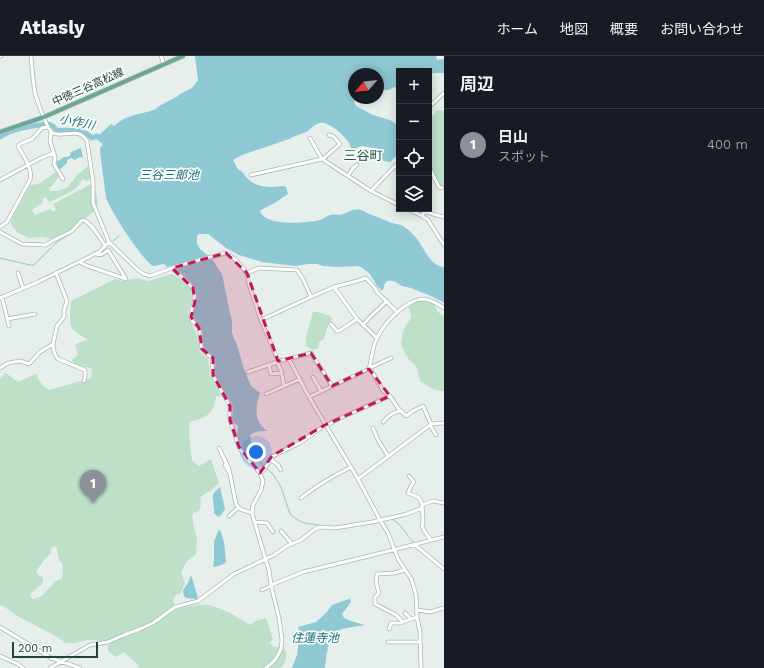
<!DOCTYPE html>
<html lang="ja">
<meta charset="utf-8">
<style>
:root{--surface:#171b24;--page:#20242c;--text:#f1f3f6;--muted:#9ea1a6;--line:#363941;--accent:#8c9099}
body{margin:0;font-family:"Work Sans","Noto Sans JP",sans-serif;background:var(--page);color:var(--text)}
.controls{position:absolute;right:12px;top:12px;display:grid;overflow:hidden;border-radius:0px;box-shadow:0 2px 10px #0003}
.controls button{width:36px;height:36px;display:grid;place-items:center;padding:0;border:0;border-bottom:1px solid var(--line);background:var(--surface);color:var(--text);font:20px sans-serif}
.compass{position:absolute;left:348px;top:12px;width:36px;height:36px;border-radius:50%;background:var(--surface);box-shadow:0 2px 10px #0003;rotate:242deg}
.scale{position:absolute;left:12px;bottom:10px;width:86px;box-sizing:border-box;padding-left:4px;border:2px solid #24423a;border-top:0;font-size:11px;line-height:14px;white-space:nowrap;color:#24423a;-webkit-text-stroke:3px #f7fbf9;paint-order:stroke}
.you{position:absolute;left:256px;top:396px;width:14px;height:14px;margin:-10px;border:3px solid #fff;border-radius:50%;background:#1a73e8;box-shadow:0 0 0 6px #1a73e833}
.badge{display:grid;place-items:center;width:26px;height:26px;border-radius:50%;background:var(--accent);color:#fff;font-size:13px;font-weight:700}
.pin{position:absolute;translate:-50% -33px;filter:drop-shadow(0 1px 2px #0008)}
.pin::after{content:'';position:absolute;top:21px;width:14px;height:12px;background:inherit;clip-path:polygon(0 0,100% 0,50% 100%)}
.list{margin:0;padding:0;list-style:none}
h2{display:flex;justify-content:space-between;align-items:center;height:52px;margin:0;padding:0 16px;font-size:17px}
h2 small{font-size:13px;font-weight:400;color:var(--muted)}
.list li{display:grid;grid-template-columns:26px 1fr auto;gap:12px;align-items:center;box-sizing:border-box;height:72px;padding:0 16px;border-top:1px solid var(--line)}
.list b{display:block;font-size:15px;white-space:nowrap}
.list p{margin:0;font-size:13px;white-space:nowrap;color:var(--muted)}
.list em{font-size:13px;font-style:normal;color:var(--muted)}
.icon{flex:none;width:22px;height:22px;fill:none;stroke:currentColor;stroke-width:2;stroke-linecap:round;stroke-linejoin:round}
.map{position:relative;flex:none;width:444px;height:612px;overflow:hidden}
header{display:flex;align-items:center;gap:24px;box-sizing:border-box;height:56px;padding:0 20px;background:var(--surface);border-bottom:1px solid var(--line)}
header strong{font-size:19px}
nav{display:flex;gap:22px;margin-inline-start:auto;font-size:14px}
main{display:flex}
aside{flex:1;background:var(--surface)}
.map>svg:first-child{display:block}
.green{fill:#bfe0c8;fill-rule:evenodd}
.water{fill:#8ec9d4}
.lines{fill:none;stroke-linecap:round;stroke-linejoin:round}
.stream{stroke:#8ec9d4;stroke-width:1}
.river{stroke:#8ec9d4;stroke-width:5}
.minor-casing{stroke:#a8b8b2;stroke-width:4.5}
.major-casing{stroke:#c2cac8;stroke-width:5.5}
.minor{stroke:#fff;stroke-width:3}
.major{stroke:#6aa596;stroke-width:4}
.marked{fill:#c2185b;fill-opacity:0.2;stroke:#c2185b;stroke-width:3;stroke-dasharray:8 5;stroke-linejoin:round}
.labels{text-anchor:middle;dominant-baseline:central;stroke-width:3.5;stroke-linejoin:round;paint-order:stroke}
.street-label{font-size:11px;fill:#24423a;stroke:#f7fbf9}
.water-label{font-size:12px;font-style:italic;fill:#1c6f80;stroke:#f7fbf9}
.quarter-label{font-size:13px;fill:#1f5548;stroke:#f7fbf9}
</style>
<header>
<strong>Atlasly</strong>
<nav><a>ホーム</a><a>地図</a><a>概要</a><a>お問い合わせ</a></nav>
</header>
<main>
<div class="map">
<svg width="444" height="612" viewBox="0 0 444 612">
<rect width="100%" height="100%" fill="#e6efeb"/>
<path class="green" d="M439,54L444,55V131H441L435,122L429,108V61L434,59L436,55Z
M88,110L91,122L87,125L82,123C79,135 60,140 50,146L45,141L43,142L42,147L32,154L35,159L50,153L53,156L56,153L53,148L89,129L96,136L98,149L92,157L86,162L79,164L71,174L51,183L44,181L28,182L17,176L11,168V164L30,129L39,128L56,116L59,120L53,129L49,132L50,135H58L68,131L77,119Z
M172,218C182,223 196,233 192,247C191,251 188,252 188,258C189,267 196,273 198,281C199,286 198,292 201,297C202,299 206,301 208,302L210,319L221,340L216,341C213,359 207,361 190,366L189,376L192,405L199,410L211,403L219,427L210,435L200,441L201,448L199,455L193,457C191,466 196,475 197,484C197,489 196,493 196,498L186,506L181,517L185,527L181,537L176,539L173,544L176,554C185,551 197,548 207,549C221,551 238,561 250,569L258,564L266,562L273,583L270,587L274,591H284C288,600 286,605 281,612H139L138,609L124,596L116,601L108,595V589L96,584H88L75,587H66L54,579L19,561L3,550L0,549V323L5,317C10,319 13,323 18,326L36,318L42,329L49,334L91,322L92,312L76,310L72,304L78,299L75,289L78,287L88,284C84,281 79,279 75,275C67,269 71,254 71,245L115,223L121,225L138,222L149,225ZM56,490L57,494L59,504L62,507L63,511L62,523C60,523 57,524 56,525C48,531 44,543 32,543L30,538L43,527V521L39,520L36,515C41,509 44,503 50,498L51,492Z
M419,245H425L434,248L438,256L444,260V335C435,335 427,330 420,325L417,313L414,308L410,305L406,299L401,288L403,275L411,262V259L408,251L414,247Z
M313,256H318L330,260L332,263L328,269L324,283L319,286L318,292L313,294L306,290V281Z"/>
<path class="water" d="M195,0H436L437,4L444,3V17H434L429,18V15H399V32L394,31L389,34H378V18H354V42H356C354,45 354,47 356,50L373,59L390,64L399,70V99L395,101L390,106L384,105L381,102L378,95L373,92L362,90L352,94C350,90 349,86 346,83C341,77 328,65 320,67C313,68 310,75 304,77C298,79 294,80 289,83L242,99L233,104C235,107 236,110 238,113C242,117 239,112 243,117C253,132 267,132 283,130L286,131L288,138L273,148L261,154L260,155C265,171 307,167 320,164C324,163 327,159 331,159C334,158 337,159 340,159C347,157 354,152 361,154C365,155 368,158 372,159C379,162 385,164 392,167C395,168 398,168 401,169C407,172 413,178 417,183C425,193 430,210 444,211V247C434,240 422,237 411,232C408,231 405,231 402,230C395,226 396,224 387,225L385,227L383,234H381L378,231L369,217L361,211L357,210L337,211L323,210L317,208H308L295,210L262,206L239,199L226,192L208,178H199L197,180V188L200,193L212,203L222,218L229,252L232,265V277L237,289L244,313L251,330L260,337C255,352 254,365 267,375C261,375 254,375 250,380L252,391L258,402L256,403C247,401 239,389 237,380C237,377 238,374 238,370L233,366L232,363L233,354L232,348L214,318C214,312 214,318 215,312C217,302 212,298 204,293C202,286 204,280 202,274C199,268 193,264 193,257C193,253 196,250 196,245C198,231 188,223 178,214L177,209H175L167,211L164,208L153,210C143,205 110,154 106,142L100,96V92L103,88L97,81L111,68L114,70C129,57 138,60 156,53L159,50L178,40L180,38L192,32L198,24Z
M81,92L83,102L80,101L75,104L71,102L67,104V107L59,114L56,106L64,101H67L70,100L71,96Z
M220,431L225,453L221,459L218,461L214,457C215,451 212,445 213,439C214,436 218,433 220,431Z
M219,473C225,482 225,495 226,506L224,508L215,511L213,510L214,506V485Z
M191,519L198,542L197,543L186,542L184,540L183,535L186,529H187Z
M349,543H350L351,546L342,558L344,562L351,565L365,569C358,570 349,571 342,573C327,579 327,598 325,612H292L297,599L300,577H293L299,574L298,571L316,566L326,557L332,549Z"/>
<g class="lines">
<path class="stream" d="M113,185L119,180
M0,202L30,209H34L57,186L73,176L84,165
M258,402L262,409L273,418L281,431L290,458L298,464L304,467L319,469
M392,463L399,468L413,486"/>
<path class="river" d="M0,81C10,73 36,69 48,68L53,70L56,74C68,75 83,72 92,82L97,80L103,85"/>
<defs>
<path id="minor" d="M0,0H1
M31,0C32,12 33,25 35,37C37,44 47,74 53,77C64,82 78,70 87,85L93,126V147L109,186L138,214L144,218L150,220L178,210L226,197L235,203L247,217L249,228L261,264L277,302C280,306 284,304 289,303L309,341L358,423L380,464L388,477L398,503L410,521L412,525L416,539L417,561L420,576L421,612
M161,0L164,8
M429,51L444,37
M51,75L50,85L55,101L54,108L63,123
M310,82L322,103
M323,103L340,88L333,80L329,79
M399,107L393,112L371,135L399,149
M429,111L439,131L442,132
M251,119L322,103L371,135
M348,120L353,112L357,109
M0,124L41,102L54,97
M408,153L422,160L428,164L444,189
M422,160L424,156H426L444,161
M0,171L7,166L30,124C33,112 23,100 18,90L20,88L32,83L42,72L48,71
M0,176L22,188L46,189L52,185L72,175L81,165L83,164C92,167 100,182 105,190
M80,206L85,209L126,223L108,194C104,197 102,200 96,198
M172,212C182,221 199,231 194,247C193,252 190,257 191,262C192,267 197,268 199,272C202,279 199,288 203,294C205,297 209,299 212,302L213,319L230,350V364L239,391L245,401L260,417L263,425L261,434L253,449L252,457L263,495L269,514L271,529L279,562L282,584L281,593L277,601L274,605L266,612
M18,217L23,232
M247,217L259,212L297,214L303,223L311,241
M334,231L357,225L366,222L375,232L377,236L397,256
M2,241L9,270
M0,242L38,226L89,201L100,195L109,186
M7,263L35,258
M261,264L311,241L334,231L357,263L377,282
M331,268L337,275H339L357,263
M363,269L369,262L387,245
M53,288C53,294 54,298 58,303L85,314V321L84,325
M289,303L311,297L332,330
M277,306L281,314L284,330
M269,309L271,318L281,317
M370,311L374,310L391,302
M0,312L8,307L20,305L29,308L40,296L53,288L57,270L64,261V254L67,245L56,217
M369,313L371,314L384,336L390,340L398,352L406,360L413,355L423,350L431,368
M248,316L277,306L279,304
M313,321L321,335
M266,338L300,323
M309,341L369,313C372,303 372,291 377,282C384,267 406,243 424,243C431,244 438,248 444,252
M383,366C388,360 393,356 400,355
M430,369L436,379
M326,370L338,363L390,340
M373,372L378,384L388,400
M219,392L229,413L236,448L240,453L252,457
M270,403L278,409L281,414
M225,409L230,418
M260,417L263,415L273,400L300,387L325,369
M409,420L414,426L411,430L408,437L418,441L421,445L422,449L423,464L422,470L425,476L431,484
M358,423L430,369L431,368L444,367
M301,442C316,430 333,420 351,411
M422,449L433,445L444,447
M229,460L238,452
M255,466L267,467L273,476
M281,475L292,488
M414,488L444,513
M271,529L303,516L369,500L444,481
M262,534L271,530
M417,554L430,556L444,552
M405,557L411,563
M403,566L396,559L377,549L375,548V541L379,537L376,526L377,518L394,517L405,514
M0,571L51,602L80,612
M389,573L391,567H400L417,561
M388,586H420
M0,600L18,608L23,612
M50,612L90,589L108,586L124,579L140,573L153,567L175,551L198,545L234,518L274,499L287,490L301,484L315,473L320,471L335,472L372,466L407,458L422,452"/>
<path id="major" d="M0,76L44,61L183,0"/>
</defs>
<use href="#minor" class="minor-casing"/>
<use href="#major" class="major-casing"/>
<use href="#minor" class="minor"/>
<use href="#major" class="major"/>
</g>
<path class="marked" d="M226,197L247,217L278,305L311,297L332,330L369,313L390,340L325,369L272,400L260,417L239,391L230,364V350L213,319V302L202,293L199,272L191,261L195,245L193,232L172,212Z"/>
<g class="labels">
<g class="street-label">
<text transform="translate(88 31) rotate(-24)">中徳三谷高松線</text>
</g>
<g class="water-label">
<text transform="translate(77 66) rotate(12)">小作川</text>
<text x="169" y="119">三谷三郎池</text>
<text x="315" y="582">住蓮寺池</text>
</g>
<g class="quarter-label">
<text x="363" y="99">三谷町</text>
</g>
</g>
</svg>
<div class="controls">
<button>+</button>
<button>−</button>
<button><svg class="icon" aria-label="locate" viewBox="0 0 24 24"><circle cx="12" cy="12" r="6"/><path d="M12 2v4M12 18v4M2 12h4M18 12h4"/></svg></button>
<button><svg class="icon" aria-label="layers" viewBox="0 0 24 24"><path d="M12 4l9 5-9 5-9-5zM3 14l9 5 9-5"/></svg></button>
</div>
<svg class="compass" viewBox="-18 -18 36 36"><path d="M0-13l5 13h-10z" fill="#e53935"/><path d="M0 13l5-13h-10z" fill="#9ea1a6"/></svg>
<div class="scale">200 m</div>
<div class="you"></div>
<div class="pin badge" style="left:93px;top:447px">1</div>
</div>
<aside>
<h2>周辺<small></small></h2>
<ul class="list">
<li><span class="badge">1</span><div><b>日山</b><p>スポット</p></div><em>400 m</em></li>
</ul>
</aside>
</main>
